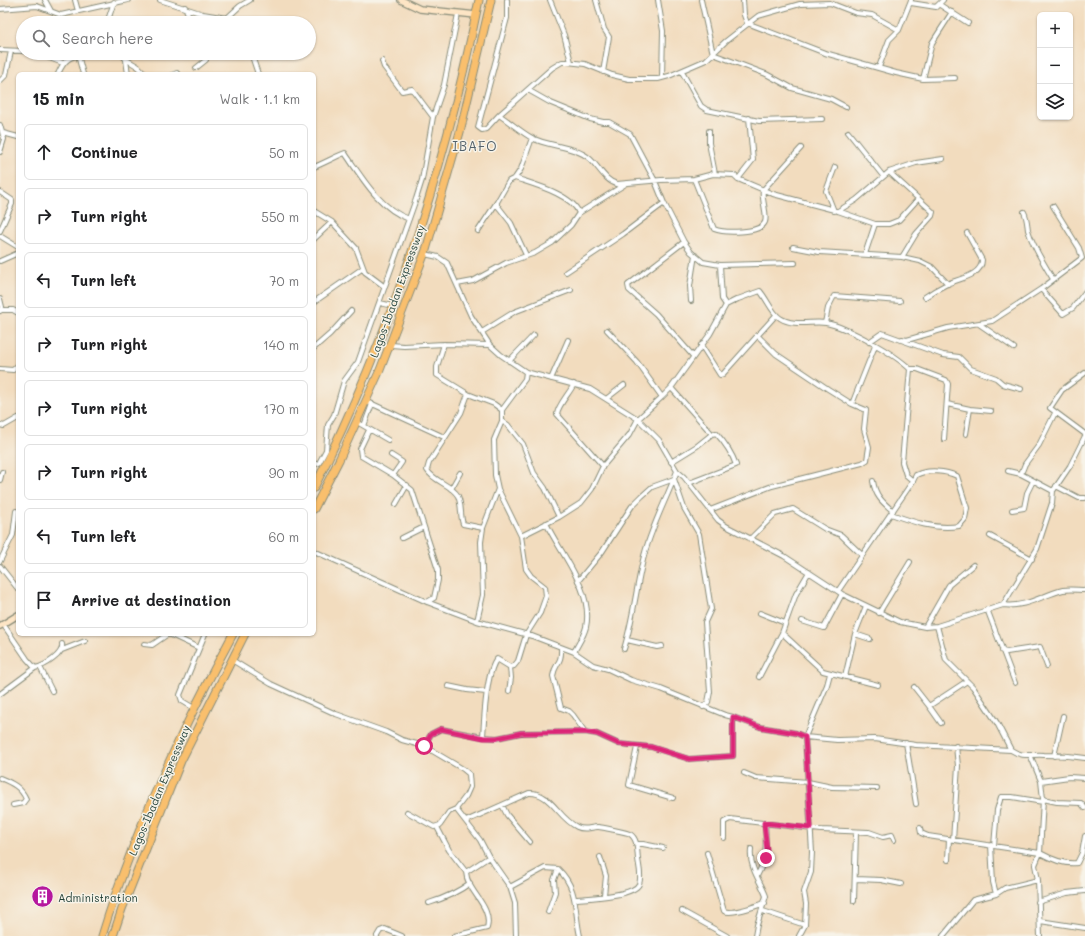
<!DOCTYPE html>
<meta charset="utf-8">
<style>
:root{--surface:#fff;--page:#f6f6f6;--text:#202124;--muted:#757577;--line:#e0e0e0}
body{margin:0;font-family:Mali,sans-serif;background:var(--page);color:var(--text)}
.controls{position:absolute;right:12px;top:12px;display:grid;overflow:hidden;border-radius:6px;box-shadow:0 1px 3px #0004}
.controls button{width:36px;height:36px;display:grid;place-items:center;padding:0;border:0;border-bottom:1px solid var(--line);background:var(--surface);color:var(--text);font:20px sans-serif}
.stop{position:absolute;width:12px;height:12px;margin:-9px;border:3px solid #db2777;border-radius:50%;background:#fff}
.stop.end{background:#db2777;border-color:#fff;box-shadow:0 1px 4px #0008}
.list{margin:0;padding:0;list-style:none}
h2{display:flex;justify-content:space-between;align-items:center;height:52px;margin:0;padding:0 16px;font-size:17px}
h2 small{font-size:13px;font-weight:400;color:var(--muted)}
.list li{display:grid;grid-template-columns:26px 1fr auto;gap:12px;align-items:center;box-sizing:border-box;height:56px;margin:0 8px 8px;padding:0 8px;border:1px solid var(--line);border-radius:6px}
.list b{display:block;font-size:15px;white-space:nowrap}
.list em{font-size:13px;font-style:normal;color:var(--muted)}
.icon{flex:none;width:22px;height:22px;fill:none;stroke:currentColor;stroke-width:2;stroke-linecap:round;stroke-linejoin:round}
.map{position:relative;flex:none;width:1085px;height:936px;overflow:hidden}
.search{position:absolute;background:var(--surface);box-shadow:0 1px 3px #0004;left:16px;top:16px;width:300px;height:44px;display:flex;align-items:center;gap:10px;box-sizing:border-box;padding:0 14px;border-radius:22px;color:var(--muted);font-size:15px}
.panel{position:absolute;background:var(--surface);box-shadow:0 1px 3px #0004;left:16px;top:72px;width:300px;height:564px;border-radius:6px}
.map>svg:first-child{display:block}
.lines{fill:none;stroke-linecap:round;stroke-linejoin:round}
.street-casing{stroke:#888c79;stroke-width:6}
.secondary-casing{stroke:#888c79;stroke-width:8}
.highway-casing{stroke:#888c79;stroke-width:9}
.street{stroke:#fff;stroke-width:4}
.secondary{stroke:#fde5c5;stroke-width:5.5}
.highway{stroke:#f9bf6d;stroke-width:7}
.route{stroke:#db2777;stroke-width:5}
.labels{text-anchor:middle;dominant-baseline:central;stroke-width:3;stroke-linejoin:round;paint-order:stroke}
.street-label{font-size:11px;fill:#1f3d34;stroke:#f7f3e8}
.poi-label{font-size:11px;fill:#1f3d34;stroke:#f7f3e8;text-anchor:start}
.quarter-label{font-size:13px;letter-spacing:1px;fill:#52616b;stroke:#f7f3e8}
</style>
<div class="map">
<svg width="1085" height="936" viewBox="0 0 1085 936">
<rect width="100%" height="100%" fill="#f7f3e8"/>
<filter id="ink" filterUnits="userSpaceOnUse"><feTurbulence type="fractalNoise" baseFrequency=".025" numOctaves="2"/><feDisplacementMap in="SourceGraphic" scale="8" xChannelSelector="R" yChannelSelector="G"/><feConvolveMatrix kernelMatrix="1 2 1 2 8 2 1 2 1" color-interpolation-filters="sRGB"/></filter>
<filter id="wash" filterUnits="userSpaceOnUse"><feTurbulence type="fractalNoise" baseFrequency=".012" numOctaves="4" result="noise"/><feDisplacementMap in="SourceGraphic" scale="16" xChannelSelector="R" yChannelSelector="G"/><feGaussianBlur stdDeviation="0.9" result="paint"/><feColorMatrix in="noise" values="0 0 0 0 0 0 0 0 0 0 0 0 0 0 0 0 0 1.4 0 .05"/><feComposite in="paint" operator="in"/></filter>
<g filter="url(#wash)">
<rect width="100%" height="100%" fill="#f2dcbe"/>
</g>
<g filter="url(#ink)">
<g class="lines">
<defs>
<path id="street" d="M45,0L51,11
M75,0L78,11
M160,0L203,14L227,18L240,6L250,0
M507,0V18L478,127L482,130L486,129L499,115L552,68L562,62H567L585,64L612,75L629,79H658L669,76L706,60L726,41L758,16L800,4L830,3L856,13L872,15L899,30
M550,0L564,35L571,62
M596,0L604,29L609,37L603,72
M658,0L663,31L662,78
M701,0L713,54
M743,0L744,15L747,23L825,53L896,73L923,79L955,78
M911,3L936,7L943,0
M940,5L968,23
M185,7L192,23
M0,9L37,6L61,15L128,0
M227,18L236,23
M107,23L114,2
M184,23L191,20
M0,50L23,51
M36,53L63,63
M121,53C126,64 140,63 144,74
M251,53L258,74
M713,54L766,74L792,88L831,99L846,107
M78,55L83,74
M253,59L265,53
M126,60L128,74
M382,61L384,67L402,91L412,89L433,117
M879,67L889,40L899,30L911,0
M196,68L206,60V53
M682,72L701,106L707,110L759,121L822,119
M58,74C65,58 70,57 85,53
M174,74L177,73
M923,79L932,43L952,12
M0,81L6,75L11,51
M528,90L551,103L590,119L603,122H609L630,134L655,181L664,203L623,234L566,272
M499,115C510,122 521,132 532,138C550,147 576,146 590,159C599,167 605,181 617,184L661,180L694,179L713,174L734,175L738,179L773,194L838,211L875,224H889L899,220L918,199
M0,125L4,139L0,152
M709,131V143L715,174
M848,132L883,176
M3,133L18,137
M314,167C320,165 343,153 345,153C362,178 380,209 409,219
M889,172L933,212L932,216L916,234L902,257
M515,178C532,184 572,194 579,213
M694,179L714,229C724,233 760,234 765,222C768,214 761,200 763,190L801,148
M738,179L753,160L749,118
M0,192L12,200V204L0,231
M664,203L684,242L691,252L703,262L720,265L795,263
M314,211L332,222L356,248L365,272L385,287
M834,211L826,191L835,167
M838,211L856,200L889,172L916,163L943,159
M1024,212C1027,218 1027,223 1028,230C1033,247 1044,264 1053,279
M478,231L497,202
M0,236L18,247
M314,239L332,222
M684,242L628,285L629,290L656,314L693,356
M793,247L819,252L902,257L920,261L932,267L948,284
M425,254L438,257L447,263L471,316L490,345L501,355L526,372L590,389L638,419L659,440L677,471L684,477L718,520L726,526L784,556L842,594L900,622L925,627L937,626L1003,605L1037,549L1052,503L1053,491L1070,466L1085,436
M865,254L875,224
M526,255L511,223L497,205V202L509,181L515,178L521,169L532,138
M0,261L18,253
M720,265L722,299L726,305
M457,284L473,281L506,263L535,253L552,243L571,225L579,213L624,185
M1041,289L1063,314L1073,308L1085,292
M925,297C932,292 939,288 947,284C958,279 982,276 982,260L967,233
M0,299L2,307L0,311
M691,301L690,286L695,255
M314,302L363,268
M380,303L393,306
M2,310H13L18,313
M825,323L828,308L834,296L900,301
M979,324L1014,348
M607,330L637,362L662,397L671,388L673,390L712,434L697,446L671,462
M482,332L514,312L571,290
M902,339L907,340L948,328L992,321L1041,289L1082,258L1079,248L1053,206
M869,342L882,333L943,355L959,357L971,369L996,378L1003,384L1021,389
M444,344L437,367V375L468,394L494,404L502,410
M391,345L404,346L444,344L490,345
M701,345L720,375L723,374L776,315
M314,348L330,334L351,311
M509,361L534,335
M0,369L13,370L18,365
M910,369H917L946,380L948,384L944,439
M1085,373L1062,390L1050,408L1085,434
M551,379L568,340
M574,384C569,394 558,405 557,414L603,466
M671,388L710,334L726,305L738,299L760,291C767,299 772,313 780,318C794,327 811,321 826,323C847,327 895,354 910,369L902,462L906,475L913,481L838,591
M468,394L461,413L429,463L427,470C434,482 451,484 458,496C462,505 460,516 463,524L483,528
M606,399L624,385
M366,401L444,437
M852,404L875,346
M947,404L970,409L991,411
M502,421L508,425L523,444L534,473L545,488L559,517
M357,422L388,440
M0,425L4,426L18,418
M364,426L372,404
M369,430L360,449L361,456L393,475L412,490L438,570V580L434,598L427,602
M966,434L970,409
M391,455L402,462L393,475
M314,465L319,463L326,450L328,425L334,415L344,381L358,362L416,199L422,180L433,117L444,85L458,14
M1008,471L1021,474L1053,491
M1021,474L1025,464L1039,445L1055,413
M0,480L2,472
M873,481C875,495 882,502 893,511
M689,483L736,465C732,453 725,443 716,433L712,434
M1056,486L1079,498H1085
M451,489L460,473
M396,504L407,485
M710,510L772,486L862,463L867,460L869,447L864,429L866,410L852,404L828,389L776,354L757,335
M1012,510L1024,508L1027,493L1033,481
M891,514C913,522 936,530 959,526L965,519L967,508L957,476C946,471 928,469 916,475L913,481
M546,523C560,553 594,591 586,627C584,636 578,644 574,652
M521,536L559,517L581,503L592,489L603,466L630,434L638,419L662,397
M990,536L1032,559
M402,538L424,527
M750,539L775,514L793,509L825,529L841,535L862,555
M314,551L427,602L477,621L532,636L574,652L593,665L608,669L631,680L661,689L725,715L733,717L760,727L796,733L805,737L837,740L875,739L916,745L1011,750C1023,758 1031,754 1044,755C1058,755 1072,756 1085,758
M0,561L13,535L16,511
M0,566L18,589
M578,581L602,552L632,506L642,496L652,487L674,479L684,508L699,534L711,609L705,622L710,692L708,702L703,707
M1003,605C1025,608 1043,595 1063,590C1070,589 1078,590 1085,590
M866,606L855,634L870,639
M987,609L1015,683
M760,613L785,623
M879,613L910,562
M477,621L483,595L481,542L483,528L498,489
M802,621L824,628L842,594
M3,624L27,659L35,668
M937,626L946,660L973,687L997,723L1011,750
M925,627L949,585L973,565
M782,633L823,671L878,685
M169,634L199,648
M627,640L657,647L662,646
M144,644L152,645L168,634
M561,648C562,665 555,662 553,676L561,708L569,711L573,715L585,732
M624,649C633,620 636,589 643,560C650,529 666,501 677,471
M62,650L85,641
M1002,651L1007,652L1040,647L1047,666
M232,660L271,684L336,714L386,732L402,740L424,746L463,769L469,774L470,787L466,796L456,809L449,812L440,825L434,827L407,812
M40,667L52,691
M759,677L782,633L796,594L809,572
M845,677L855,634
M448,686L467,690L486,692
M914,687L929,706L967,681
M509,691L511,678L510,667
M0,694L35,668C45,666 64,654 62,644
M929,706L941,723
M194,708L182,701L180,695L205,634
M483,737C484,720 486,671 497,659L510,667L514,666L518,661L526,635L540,613L546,596L545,587L531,576L526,569L521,536L498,489L495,475L494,440L502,421V410L525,379L526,372
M906,743L916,804
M424,746L431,734L441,729L483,737L497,738L521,733L585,732L597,734L619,744L651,747L689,759L733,756V717
M637,747L629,785L673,798
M1054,756L1063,716
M1031,757L1041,781L1043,799L1040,853L1035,865L1038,880L1040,936
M744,773L756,778L808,782L832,787L877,788
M0,778C12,783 21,787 26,799L23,803L13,805
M1041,781L1069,777L1085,778
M1043,799L1057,802L1081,803L1085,808
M502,805L507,815L530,842
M456,809L480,840L489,857L510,887L515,903L516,936
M466,821L529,793C551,792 558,818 577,827C585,831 590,827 598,827C601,827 629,833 630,834C638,839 637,851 638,859C639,867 642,876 639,884C634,896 589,898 576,899
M437,827L449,850L466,872
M920,828L921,833L928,836L1040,853C1051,859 1064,865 1077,863L1082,853L1085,836
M724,838V822L730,819L821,830L869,832L883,837L892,835L894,840
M953,840L958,766L956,746
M636,844H643L663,848
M991,845L993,882L996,894
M994,846L997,810L1001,797H1012L1043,802
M751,849C749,868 760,880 766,896L757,925L755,936
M707,853L724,911C732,915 755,906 765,903
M600,857L606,876L604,895
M948,860L949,839
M757,876C768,856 766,845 765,823
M856,879L881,880L901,884
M510,887L545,868L558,869C579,889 574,911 580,936
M854,901L856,832
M1038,902L1067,893L1085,891
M429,903C445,898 457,893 470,883
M682,911L727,936
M763,911L805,925
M548,912L555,892L554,880L558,869
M1040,921L1085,928
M377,936L380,931L385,929L402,936
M454,936L487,928C493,906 467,892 466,872L489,857
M799,936L805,925L806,904L804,892L811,872L812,852L805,737L827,685L830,674
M943,936L973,900L996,894L1005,888L1038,880"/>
<path id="secondary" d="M401,0L420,9L476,15
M0,626L18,615"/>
<path id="highway" d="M314,488C391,334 445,169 479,0
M314,509L339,460L380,370L426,250L460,132L491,0
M102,936C134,831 181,730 233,634
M113,936L122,909L181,761L245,634"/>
</defs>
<use href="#street" class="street-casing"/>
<use href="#secondary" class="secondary-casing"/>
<use href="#highway" class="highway-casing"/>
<use href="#street" class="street"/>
<use href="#secondary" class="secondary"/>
<use href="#highway" class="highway"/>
</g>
</g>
<g class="lines" filter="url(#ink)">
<path class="route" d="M424,746L431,734L441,729L484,738H497L521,733L585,732L597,734L619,744L651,747L689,759L733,756V717L760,727L796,733L805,737L811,828L764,823L767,850L766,858"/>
</g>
<defs>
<symbol id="building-disc" viewBox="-11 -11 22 22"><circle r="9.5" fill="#b5179e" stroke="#f7f3e8"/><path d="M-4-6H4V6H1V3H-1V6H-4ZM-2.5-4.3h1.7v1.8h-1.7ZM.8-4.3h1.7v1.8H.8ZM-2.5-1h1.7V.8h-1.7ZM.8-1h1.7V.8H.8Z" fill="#fff"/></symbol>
</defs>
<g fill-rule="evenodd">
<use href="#building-disc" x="30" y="884" width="25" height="25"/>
</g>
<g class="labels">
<g class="street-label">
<text transform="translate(397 291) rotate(-70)">Lagos-Ibadan Expressway</text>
<text transform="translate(159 790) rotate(-67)">Lagos-Ibadan Expressway</text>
</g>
<g class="poi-label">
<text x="58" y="897">Administration</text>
</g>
<g class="quarter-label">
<text x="475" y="145">IBAFO</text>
</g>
</g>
</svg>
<div class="controls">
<button>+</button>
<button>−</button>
<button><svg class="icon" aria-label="layers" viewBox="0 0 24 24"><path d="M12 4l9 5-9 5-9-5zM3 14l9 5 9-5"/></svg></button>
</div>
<div class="stop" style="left:424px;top:746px"></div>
<div class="stop end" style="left:766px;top:858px"></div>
<div class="search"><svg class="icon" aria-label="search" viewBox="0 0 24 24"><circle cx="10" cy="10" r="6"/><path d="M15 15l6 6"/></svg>Search here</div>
<section class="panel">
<h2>15 min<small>Walk · 1.1 km</small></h2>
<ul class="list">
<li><svg class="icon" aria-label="ahead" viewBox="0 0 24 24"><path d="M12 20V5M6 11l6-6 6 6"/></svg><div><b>Continue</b></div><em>50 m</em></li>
<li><svg class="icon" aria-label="right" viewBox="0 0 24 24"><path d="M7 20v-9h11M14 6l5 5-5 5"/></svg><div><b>Turn right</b></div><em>550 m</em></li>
<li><svg class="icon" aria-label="left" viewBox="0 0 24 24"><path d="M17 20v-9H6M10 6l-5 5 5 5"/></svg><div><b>Turn left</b></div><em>70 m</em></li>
<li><svg class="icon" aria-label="right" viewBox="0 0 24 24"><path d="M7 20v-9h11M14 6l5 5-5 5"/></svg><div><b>Turn right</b></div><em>140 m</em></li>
<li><svg class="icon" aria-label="right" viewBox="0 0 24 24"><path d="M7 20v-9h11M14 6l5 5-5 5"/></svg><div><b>Turn right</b></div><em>170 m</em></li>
<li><svg class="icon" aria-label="right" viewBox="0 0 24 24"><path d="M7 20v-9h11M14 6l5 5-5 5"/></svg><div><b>Turn right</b></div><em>90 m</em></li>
<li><svg class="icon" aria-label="left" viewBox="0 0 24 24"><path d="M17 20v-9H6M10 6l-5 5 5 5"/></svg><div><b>Turn left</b></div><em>60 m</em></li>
<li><svg class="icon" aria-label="arrive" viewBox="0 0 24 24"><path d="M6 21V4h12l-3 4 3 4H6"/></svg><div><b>Arrive at destination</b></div></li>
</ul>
</section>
</div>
